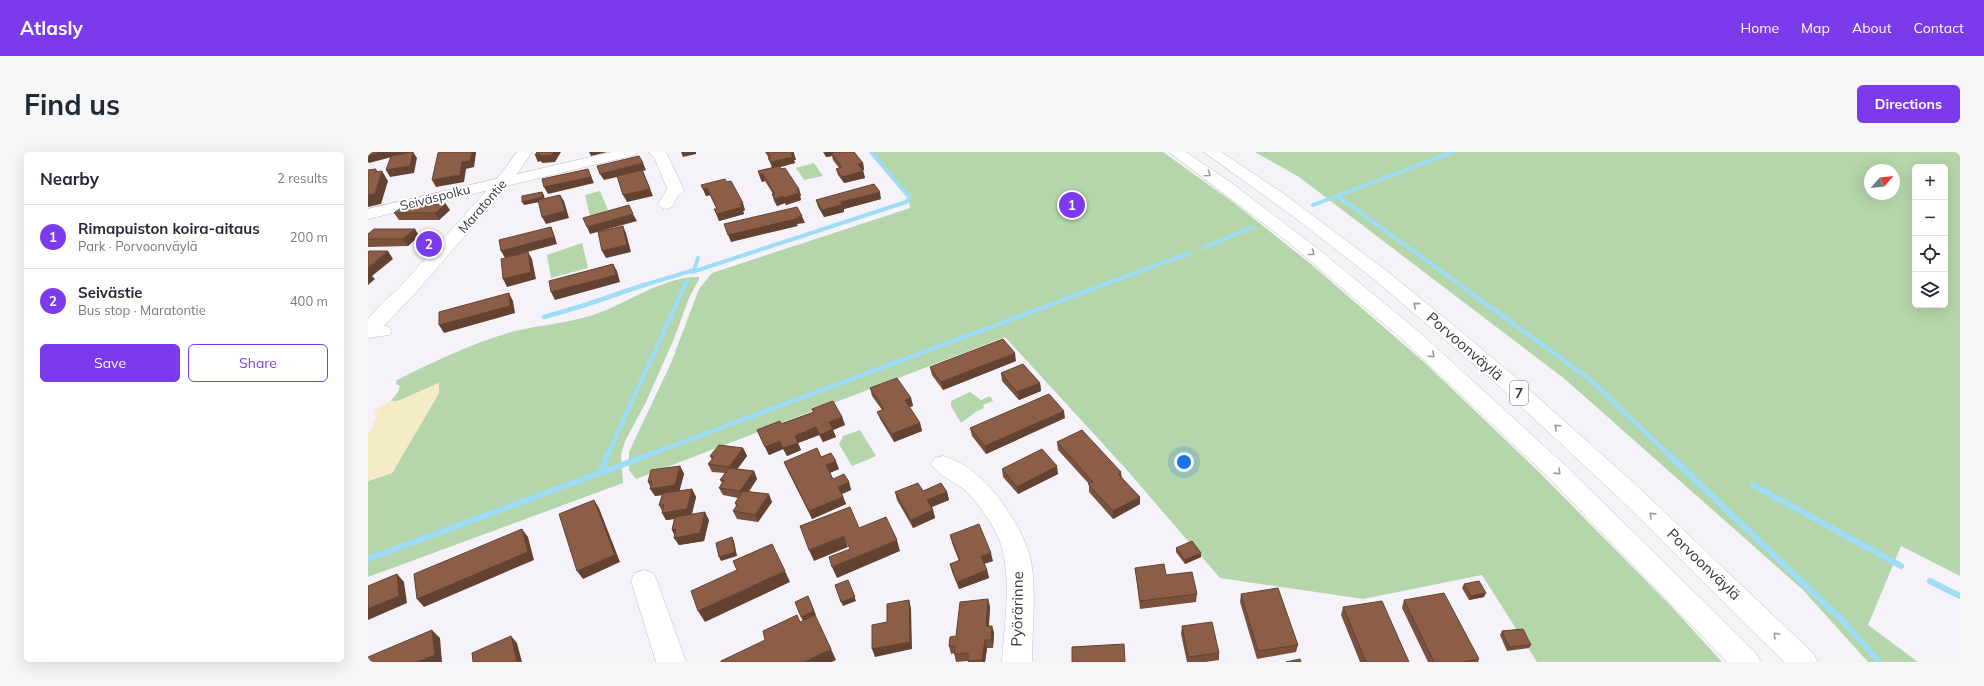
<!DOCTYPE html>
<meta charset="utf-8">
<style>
:root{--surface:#fff;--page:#f6f6f7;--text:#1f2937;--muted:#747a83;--line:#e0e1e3;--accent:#7c3aed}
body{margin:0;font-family:Mulish,sans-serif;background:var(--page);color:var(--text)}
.controls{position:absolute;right:12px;top:12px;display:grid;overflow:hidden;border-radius:6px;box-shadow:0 4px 16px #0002}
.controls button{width:36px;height:36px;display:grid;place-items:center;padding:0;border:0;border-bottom:1px solid var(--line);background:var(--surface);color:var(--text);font:20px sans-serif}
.compass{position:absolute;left:1496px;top:12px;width:36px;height:36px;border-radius:50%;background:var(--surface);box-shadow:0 4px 16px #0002;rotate:62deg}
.you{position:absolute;left:816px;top:310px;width:14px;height:14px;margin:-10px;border:3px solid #fff;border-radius:50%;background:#1a73e8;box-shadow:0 0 0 6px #1a73e833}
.badge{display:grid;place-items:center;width:26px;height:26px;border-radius:50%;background:var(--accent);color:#fff;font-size:13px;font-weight:700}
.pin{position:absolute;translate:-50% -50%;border:2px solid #fff;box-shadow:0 1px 4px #0006}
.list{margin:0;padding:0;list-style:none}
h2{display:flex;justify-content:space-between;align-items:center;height:52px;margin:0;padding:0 16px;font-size:17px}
h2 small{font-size:13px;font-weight:400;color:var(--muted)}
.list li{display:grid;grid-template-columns:26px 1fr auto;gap:12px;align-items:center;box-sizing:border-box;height:64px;padding:0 16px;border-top:1px solid var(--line)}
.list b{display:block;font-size:15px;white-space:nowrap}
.list p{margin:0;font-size:13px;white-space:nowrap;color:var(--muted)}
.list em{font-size:13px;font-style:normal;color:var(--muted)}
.actions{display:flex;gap:8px;padding:12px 16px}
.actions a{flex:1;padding:9px 0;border:1px solid var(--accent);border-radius:6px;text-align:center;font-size:14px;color:var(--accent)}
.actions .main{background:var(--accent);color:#fff}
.icon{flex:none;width:22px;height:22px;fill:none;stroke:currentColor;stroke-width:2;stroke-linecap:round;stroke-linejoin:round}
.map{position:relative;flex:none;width:1592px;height:510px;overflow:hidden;border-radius:6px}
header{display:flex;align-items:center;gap:24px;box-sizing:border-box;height:56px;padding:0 20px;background:var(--accent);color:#fff}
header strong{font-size:19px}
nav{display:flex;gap:22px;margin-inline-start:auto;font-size:14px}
.intro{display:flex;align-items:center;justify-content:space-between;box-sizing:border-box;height:96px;padding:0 24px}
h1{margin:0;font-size:28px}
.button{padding:10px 18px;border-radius:6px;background:var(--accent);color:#fff;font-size:14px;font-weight:700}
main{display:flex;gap:24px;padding:0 24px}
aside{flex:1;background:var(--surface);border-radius:6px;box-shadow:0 4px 16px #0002}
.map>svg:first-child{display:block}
.green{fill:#b5d5aa;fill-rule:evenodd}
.sand{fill:#f5ebc5}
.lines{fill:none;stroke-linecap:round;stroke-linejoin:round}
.stream-far2{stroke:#9fddf6;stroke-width:4}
.stream-far1{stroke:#9fddf6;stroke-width:4.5}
.stream{stroke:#9fddf6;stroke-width:6}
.minor-casing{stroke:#c0bec4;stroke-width:1}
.major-casing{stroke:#c0bec4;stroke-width:1}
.highway-casing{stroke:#c0bec4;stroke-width:1}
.minor{fill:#fff;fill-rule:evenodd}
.major{fill:#fff;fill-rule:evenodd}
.highway{fill:#fff;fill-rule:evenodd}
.wall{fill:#79513d}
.shaded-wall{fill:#634232}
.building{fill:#8d5e47;stroke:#634232}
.oneway{stroke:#9c9c9d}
.labels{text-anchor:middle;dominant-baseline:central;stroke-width:4;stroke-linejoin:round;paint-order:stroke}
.far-street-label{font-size:13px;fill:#39393b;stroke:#fff}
.shield{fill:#fff;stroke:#747476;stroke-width:1}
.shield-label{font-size:14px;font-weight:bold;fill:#39393b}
.street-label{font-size:15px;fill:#39393b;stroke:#fff}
</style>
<header>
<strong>Atlasly</strong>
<nav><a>Home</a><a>Map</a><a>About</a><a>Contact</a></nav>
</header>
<div class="intro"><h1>Find us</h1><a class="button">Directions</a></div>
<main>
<aside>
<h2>Nearby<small>2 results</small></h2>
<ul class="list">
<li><span class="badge">1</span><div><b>Rimapuiston koira-aitaus</b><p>Park · Porvoonväylä</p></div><em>200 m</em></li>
<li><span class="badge">2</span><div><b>Seivästie</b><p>Bus stop · Maratontie</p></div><em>400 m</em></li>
</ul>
<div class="actions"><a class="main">Save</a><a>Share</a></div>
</aside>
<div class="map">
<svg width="1592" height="510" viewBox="0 0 1592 510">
<rect width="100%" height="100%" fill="#f5f3f9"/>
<path class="green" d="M501,0H795L865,50L944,113L1056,210L1171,320L1303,454L1354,510H1169L1114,423L995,447L852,426L758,317L637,185L268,327L261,318V300L303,211L331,137L344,121L542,56L540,44Z
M887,0H1592V424L1533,394L1500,473L1550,510H1500L1435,438L1198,228L931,25ZM1547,15H1577V153H1547ZM1502,18H1526V42H1502Z
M446,11L455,24L436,28L428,16Z
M232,39L240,58L222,64L217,43Z
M214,91L220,116L183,126L179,103Z
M331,125V127L321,146L306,187L277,252L257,289L253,303L255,331L0,425V329L24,321L71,241V231L30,249H23L30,240L32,234L28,232L29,228C67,209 106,190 147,179C173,173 200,171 225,163C256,153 298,123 331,125Z
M602,240L613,248L622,244L625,249L615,253L616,256L608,260L593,271L583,254V249Z
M492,278L508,304L484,314L471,292L475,284Z"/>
<path class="sand" d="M71,231V241L24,321L0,329V282L10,264L6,258L23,249H30Z"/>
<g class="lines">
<path class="stream-far2" d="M969,44L1085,0
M945,53L969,44L1094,134
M835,96L885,75
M324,120L538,50L542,46L503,0
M273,134L326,118L330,106
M317,134L319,130
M732,134L822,101"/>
<path class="stream-far1" d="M1092,133L1224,229L1300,302
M176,165L214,154L276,133
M240,302L317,133
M283,302L735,133"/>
<path class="stream" d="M1299,301L1476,470L1511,510
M233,320L240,301
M1385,333L1533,414
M0,407L286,301
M1562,429L1592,444"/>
<defs>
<path id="minor" d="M244,0H269L267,3L0,67V57Z
M281,0H297L299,2L315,36L316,39L310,44L304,55L298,57L292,55L290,52L299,37L287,7Z
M14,173L21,175L24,179L21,183L0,186V174Z
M575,304C597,310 616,327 630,345C642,362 653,378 660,398C670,425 664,480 664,510H634C636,474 643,435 635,400C631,380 615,358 601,342C590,330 572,326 563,312L567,306Z
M276,418L285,421L289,429L318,510H288L263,429L267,421Z"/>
<path id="major" d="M149,0H164L141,33L43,146C31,156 12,182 0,185V167L16,149L29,138L129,27Z"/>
<path id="highway" d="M801,0H818L861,29L954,100L1050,179L1198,314L1388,501L1393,510H1359L1181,326L1035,188L919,89Z
M836,0H853L916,42L1020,120L1084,172L1146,224L1268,333L1445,501L1450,510H1416L1251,346L1131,234L1007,128L930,68Z"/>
</defs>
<use href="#minor" class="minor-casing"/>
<use href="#major" class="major-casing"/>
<use href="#highway" class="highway-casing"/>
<use href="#minor" class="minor"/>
<use href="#major" class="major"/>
<use href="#highway" class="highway"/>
</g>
<path class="wall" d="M397,0H425L428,8H426L427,11L412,15L431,37L433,44H432L433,48L418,53L417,51L409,54L406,49L404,42H405L397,29L394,30L392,26L390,19L404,16L403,13L400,6H401Z
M455,0H486L495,11L496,18H495L497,26L476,31L470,23L468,17L471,16L465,8L464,4L458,5Z
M333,33L377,58L375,59L376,62L351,69L346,57H349L342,43L338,44Z
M513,47L476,57V60L456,65L450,55L448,48Z
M82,58L71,68H31L26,61Z
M47,77L51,84L40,94L0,95V82Z
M648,209L575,238L564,223L562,215Z
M633,221L672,231L673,239L651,248L634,229Z
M502,236L543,246L545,254L541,255L552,271L554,279L526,290L512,267L509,260L514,258L504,244Z
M444,257L474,265L477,273L465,278L468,285L455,290L451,283L430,291L433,298L419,304L415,297L401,303L389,278L413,272L445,260Z
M697,266L618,302L604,284L602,276Z
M689,290L754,325L772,352L745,367L721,340V332L690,298Z
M375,296L379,304L369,317L386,319L389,327L381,339L404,350L390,370L369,367L365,359L368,354L367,351L370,346L355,343L351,336L354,331L352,328L357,321L344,320L340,312L344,308L342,304Z
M453,305L471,317L462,321L465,327L481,330L483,338L474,342L478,352L444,367L419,317L416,310Z
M312,314L316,322L311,339L324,337L328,345L324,362L341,368L336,389L311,393L306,386L307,384L304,378L306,367L298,368L294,359L291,353L294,343L287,344L280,330Z
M634,317L690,322L650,342L635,325Z
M555,339L579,340L581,348L564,355L565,358L567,366L545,376L529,348L527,340Z
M582,383L625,409L616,412L619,418L621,426L591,437L584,420L582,412L591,409L584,391Z
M808,396L833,405L817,412L808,400Z
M767,416L798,423L829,442L828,450L772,457L768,423Z
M1096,432L1116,445L1101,448L1094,436Z
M873,442L930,493L928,500L889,507L872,450Z
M620,447L622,455L621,474H624L626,481L625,496H619L617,510H600V509L588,510L586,501L583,502L581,494L588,484Z
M1036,448L1111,507L1110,510H1060L1034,456Z
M975,455L1041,510H992L973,463Z
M814,474L851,501V508L838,510H819L813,482Z
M1134,479L1163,493L1161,496L1139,499L1132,483Z"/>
<path class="shaded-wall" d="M13,0H43L1,11L0,10V4Z
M45,0L49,6L46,21L22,25L18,18Z
M104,0H108V1L106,15L98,17L96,30L68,35L64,28L94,10Z
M186,0H193L187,10L174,11L173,9L170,10L167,3Z
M221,0H239L223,4Z
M313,0H328V2L315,5Z
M457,0H478L463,1L464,4L458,5Z
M426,1L428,8H426L427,11L405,17L403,10Z
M275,11L278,18L275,19L285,44L259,50L255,43L275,19L236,28L232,22Z
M495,11L496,18L492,19L490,12Z
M8,17L12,24L14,19L20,29L13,52L0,55V43Z
M220,17L226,31L180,42L176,35Z
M495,19L497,26L476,31L474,25Z
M395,22L397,29L394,30L392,23Z
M339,36L342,43L338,44L335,37Z
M429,37H431L433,44H432L433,48L418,53L416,46Z
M174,40L176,43L177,49L156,53L154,50Z
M512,40L513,47L476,57V60L456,65L454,58L473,50Z
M192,43L196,49L201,66L178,72L174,65Z
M415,44L417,51L409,54L407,47Z
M375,51L377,58L375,59L376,62L351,69L349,62Z
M78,52L82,58L71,68L67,61Z
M265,62L269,69L222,82L219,75Z
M434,64L437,71L429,72L430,74L363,90L360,83Z
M255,74L258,81L263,100L238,106L234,99Z
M183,75L186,82L189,92L137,106L133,99Z
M47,77L51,84L40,94L35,87Z
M20,99L25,107L4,124L7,127L0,133V116Z
M160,100L164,107L168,127L139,135L135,127Z
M245,112L249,119L252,130L187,148L183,140Z
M141,141L145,149L147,161L76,181L71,173Z
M647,201L648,209L575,238L573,230Z
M672,231L673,239L651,248L649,240Z
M543,246L545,254L539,256L537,248Z
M696,259L697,266L618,302L617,294Z
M474,265L477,273L465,278L468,285L455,290L452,283L461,270Z
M552,271L554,279L526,290L524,282Z
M448,275L451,283L430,291L433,298L419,304L415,296L427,284Z
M412,289L415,297L401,303L397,295Z
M375,296L379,304L365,323L361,315Z
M468,309L471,317L461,321L458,313Z
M312,314L316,322L311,341L287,344L282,337Z
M689,314L690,322L650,342L649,335Z
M386,319L389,327L376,347L372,339Z
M753,320L754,328L750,322Z
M481,330L483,338L473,342L470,335Z
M324,337L328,345L323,365L298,368L294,361Z
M579,340L581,348L561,356L559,348Z
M401,342L404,350L390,370L387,363Z
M475,345L478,352L444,367L441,359Z
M772,345V352L745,367V359Z
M226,348L231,356L252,410L215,427L209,419Z
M565,358L567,366L545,376L543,368Z
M337,360L341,368L336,389L311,393L306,386L308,385L304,378Z
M154,377L160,385L166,408L56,455L49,447Z
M476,384L480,395L446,409L441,398Z
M364,385L366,389L369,404L353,409L351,405Z
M529,388L532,399L469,426L464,415Z
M623,401L625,409L615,412L613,404Z
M833,401V405L817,412V408Z
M619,418L621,426L591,437L589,430Z
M417,419L422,430L337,470L330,459Z
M29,422L36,430L39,451L0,468V457Z
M480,428L488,449L475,454L473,450Z
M1118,441L1116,445L1101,448L1103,444Z
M440,444L448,463L435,469L433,465Z
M620,447L622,455L620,482L618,474Z
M541,448L543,456L544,497L507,505L504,497Z
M624,474L626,481L625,496L623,488Z
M64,478L72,486L74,510H50Z
M143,484L149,491L154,510H149Z
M617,488L619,496L617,510H615L614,508Z
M463,497L468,508L464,510H436Z"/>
<path class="building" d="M0,0H13L0,4Z
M43,0H45L42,14L18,18L23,4Z
M73,0H104L102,9L94,10L92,23L64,28L70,1Z
M169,0H186L184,3L171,4L172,2L167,3Z
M399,0H425L426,1L423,2L425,5L403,10L400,6L403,5Z
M467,0H486L495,11L490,12L495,19L474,25L468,17L474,15L463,1Z
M271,4L275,11L232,22L229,14Z
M411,14L413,17L417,16L431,37H429L431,41L416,46L415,44L407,47L404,42H407L395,22L392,23L390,19Z
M8,17L6,20L14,19L7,42L0,43V18Z
M220,17L223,25L176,35L174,27Z
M274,18L282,37L255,43L249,24Z
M357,27L359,30L363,29L375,51L372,52L374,55L349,62L346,57H349L339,36L335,37L333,33Z
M506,32L512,40L473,50L474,53L454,58L448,48Z
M174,40L175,45L154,50V44Z
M192,43L197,59L174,65L170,48Z
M38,52H78L67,61H26Z
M261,53L265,62L219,75L215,66Z
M429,55L434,64L427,65L428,67L360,83L356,72Z
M255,74L259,93L234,99L230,80Z
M183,75L186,85L133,99L131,88Z
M6,77H47L35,87H0V82Z
M1,99H20L0,116V100Z
M160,100L163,120L135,127L133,107Z
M245,112L248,123L183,140L181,129Z
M141,141L142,154L71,173V160Z
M635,187L647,201L573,230L562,215Z
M655,212L672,231L649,240L633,221Z
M529,226L543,246L537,248L552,271L524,282L509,260L516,257L502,236Z
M681,242L696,259L617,294L602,276Z
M465,249L474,265L461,270L465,277L452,283L448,275L427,284L430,291L415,296L412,289L397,295L389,278L412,269L413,272L446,260L444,257Z
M714,278L753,320L750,322L772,345L745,359L720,332L725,330L689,290Z
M351,293L375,296L361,315L340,312L346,305L342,304Z
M449,296L453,305L463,301L468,309L458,313L465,327L476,322L481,330L470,335L475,345L441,359L416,310Z
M674,297L689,314L649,335L634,317Z
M312,314L307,333L282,337L284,329L280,330L283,318Z
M361,316L386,319L372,339L351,336L356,328H352Z
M550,331L555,339L573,331L579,340L559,348L565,358L543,368L527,340Z
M324,337L319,357L294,361L296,353H291L295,341Z
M375,339L401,342L387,363L365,359L370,352L367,351Z
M226,348L247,403L209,419L191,362Z
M482,355L491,376L518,365L529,388L464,415L461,405L482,397L476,384L441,398L432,374Z
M337,360L332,381L306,386L308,377L304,378L307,365Z
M611,372L623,401L613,404L619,418L589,430L582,412L592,408L582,383Z
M154,377L160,400L49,447L46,422Z
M364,385L367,400L351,405L348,391Z
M824,389L833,401L817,408L808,396Z
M404,392L417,419L330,459L323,439L369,418L365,409Z
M796,412L798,423L824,420L829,442L772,449L767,416Z
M29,422L31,444L0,457V434Z
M480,428L487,445L473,450L467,433Z
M1111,429L1118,441L1103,444L1096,432Z
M910,436L930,493L890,499L873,442Z
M1076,441L1111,507L1096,510H1066L1036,448Z
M440,444L446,459L433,465L427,450Z
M620,447L618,474H624L623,488H617L614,508L600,509V501L586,502L587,494H581L582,485L588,484L592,450Z
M541,448L542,490L504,497V473L519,470V452Z
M1014,449L1041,510H998L975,455Z
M429,463L432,470L447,463L463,497L436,510H353V509L397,488L395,479Z
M844,470L851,501L820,505L814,474Z
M1155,477L1163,493L1141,495L1134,479Z
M64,478L67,503L50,510H0V505Z
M143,484L149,510H105L104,501Z
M756,492L757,510H704V495Z
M932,507L933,510H918Z"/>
<defs><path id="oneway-chevron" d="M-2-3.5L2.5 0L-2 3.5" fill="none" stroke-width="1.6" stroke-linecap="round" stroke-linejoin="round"/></defs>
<g class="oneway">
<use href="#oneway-chevron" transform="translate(840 22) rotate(35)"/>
<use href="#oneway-chevron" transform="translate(944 101) rotate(39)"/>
<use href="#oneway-chevron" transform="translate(1048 153) rotate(-140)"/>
<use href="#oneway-chevron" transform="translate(1064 203) rotate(42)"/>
<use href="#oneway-chevron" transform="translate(1189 275) rotate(-138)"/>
<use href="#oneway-chevron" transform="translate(1190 320) rotate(44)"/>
<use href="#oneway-chevron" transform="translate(1284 363) rotate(-136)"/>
<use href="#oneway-chevron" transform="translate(1408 483) rotate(-135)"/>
</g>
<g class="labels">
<g class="far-street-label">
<text transform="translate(67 45) rotate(-14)">Seiväspolku</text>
<text transform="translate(114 54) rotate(-49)">Maratontie</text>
</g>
<rect class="shield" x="1142" y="229" width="18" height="24" rx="3"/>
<g class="shield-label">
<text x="1151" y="241">7</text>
</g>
<g class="street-label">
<text transform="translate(1097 194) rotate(41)">Porvoonväylä</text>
<text transform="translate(1336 412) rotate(44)">Porvoonväylä</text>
<text transform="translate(649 457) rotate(-89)">Pyörärinne</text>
</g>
</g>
</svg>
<div class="controls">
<button>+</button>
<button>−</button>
<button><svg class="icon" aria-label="locate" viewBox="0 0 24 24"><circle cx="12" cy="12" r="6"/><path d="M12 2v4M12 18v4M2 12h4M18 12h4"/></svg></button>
<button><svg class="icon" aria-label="layers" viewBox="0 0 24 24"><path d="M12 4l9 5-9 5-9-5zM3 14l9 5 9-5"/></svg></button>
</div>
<svg class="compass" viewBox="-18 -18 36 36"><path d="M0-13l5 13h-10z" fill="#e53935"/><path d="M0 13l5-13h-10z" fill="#747a83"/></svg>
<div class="you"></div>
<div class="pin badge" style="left:704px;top:53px">1</div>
<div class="pin badge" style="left:61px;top:92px">2</div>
</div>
</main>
